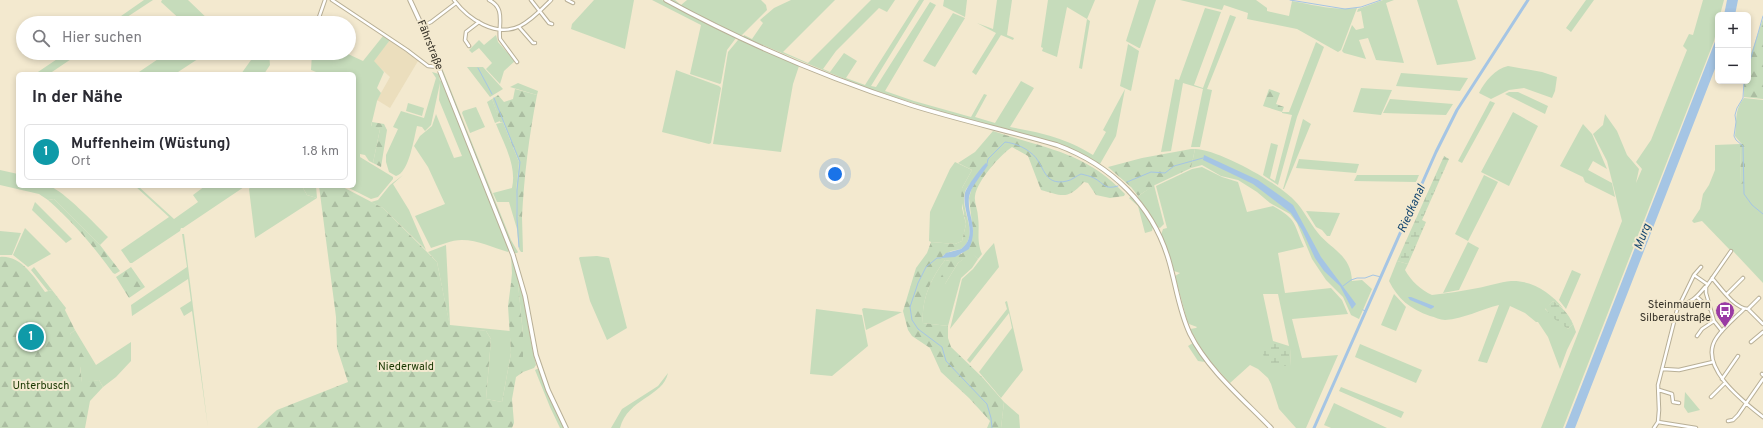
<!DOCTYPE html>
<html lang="de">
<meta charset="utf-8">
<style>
:root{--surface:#fff;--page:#f2f2f3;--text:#2b2b33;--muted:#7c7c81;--line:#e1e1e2;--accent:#db2777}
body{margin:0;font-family:Overpass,sans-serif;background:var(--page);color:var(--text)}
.controls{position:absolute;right:12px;top:12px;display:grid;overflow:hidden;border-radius:6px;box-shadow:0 2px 6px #0003}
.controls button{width:36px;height:36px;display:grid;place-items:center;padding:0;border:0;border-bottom:1px solid var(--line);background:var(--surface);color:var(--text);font:20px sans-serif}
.you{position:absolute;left:835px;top:174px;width:14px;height:14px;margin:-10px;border:3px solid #fff;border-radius:50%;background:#1a73e8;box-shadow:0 0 0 6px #1a73e833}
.badge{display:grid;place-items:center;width:26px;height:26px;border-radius:50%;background:var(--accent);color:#fff;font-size:13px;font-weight:700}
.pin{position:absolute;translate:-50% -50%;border:2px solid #fff;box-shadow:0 1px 4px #0006}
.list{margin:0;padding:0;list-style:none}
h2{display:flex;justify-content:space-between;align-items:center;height:52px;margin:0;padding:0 16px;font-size:17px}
h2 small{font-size:13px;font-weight:400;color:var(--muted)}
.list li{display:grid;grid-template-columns:26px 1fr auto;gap:12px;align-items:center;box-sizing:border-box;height:56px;margin:0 8px 8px;padding:0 8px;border:1px solid var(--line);border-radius:6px}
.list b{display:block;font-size:15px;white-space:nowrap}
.list p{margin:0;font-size:13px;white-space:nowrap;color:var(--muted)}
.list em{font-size:13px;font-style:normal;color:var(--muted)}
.icon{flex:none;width:22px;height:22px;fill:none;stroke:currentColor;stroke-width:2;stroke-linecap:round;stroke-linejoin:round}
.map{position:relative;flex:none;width:1763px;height:428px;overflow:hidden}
.search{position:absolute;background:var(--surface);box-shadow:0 2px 6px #0003;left:16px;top:16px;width:340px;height:44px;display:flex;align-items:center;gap:10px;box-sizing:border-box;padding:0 14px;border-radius:22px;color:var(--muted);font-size:15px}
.panel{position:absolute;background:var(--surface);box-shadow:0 2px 6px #0003;left:16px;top:72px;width:340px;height:116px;border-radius:6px}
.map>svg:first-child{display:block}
.built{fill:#ebdebd}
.green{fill:#c6dcbb;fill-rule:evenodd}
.forest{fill:url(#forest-firs);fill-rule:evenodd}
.wetland{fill:url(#wetland-marsh)}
.water{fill:#a5c5e4}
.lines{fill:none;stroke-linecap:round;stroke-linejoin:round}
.stream{stroke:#a5c5e4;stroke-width:1}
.canal{stroke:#a5c5e4;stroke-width:3}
.minor-casing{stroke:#b8af96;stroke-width:4.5}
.secondary-casing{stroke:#b8af96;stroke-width:5.5}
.minor{stroke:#fff;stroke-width:2.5}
.secondary{stroke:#fff;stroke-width:3.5}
.labels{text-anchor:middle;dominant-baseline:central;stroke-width:4;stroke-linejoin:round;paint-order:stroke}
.street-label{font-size:11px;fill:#353127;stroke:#f3e9cf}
.poi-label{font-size:11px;fill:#353127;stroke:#f3e9cf;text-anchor:end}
.park-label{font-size:11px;fill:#1a3802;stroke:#f3e9cf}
.water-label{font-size:12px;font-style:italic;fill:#174871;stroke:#f3e9cf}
</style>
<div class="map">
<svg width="1763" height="428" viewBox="0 0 1763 428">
<defs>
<pattern id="forest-firs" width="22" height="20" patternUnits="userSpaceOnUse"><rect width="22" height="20" fill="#c6dcbb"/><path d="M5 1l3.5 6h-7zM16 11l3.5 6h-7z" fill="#abbda1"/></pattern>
<pattern id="wetland-marsh" width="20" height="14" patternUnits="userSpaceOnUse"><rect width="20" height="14" fill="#c6dcbb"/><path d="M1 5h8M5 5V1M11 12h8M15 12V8" fill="none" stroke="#abbda1"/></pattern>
</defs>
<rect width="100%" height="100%" fill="#f3e9cf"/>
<path class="built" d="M390,40L418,61L390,108L377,100L390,77L373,61Z"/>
<path class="green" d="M144,0H153L118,23H111Z
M162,0H188L212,23H184L161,2Z
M594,0H634L625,49L571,29L572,24Z
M652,0H662L736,38L727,50L721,83L720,84L690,74L701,25Z
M669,0H675L681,5L687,0H761L766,5L767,10L742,35H739Z
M791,0H835L783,52L808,63L871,0H895L887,12L879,8L836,51L823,69L830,72L844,53L857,61L846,78L865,85L919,0H924L871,86L876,87L930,2L936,5L885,91L914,101L971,117L984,94L987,95L975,117L995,123L1021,81L1034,88L1010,127C1042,133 1064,137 1093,155L1106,132L1103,130L1125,89L1116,136L1100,164L1061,144L941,112L864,87L743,37L744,35L752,39L763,23L760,20L774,8Z
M944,0H967L965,17L943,6Z
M997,0H1012L1007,35L1014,38L1013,40L1001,35L976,75L972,72L996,33L977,23L993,29Z
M1048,0H1095L1087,19L1090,21L1082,69L1079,68L1087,19L1067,7L1057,57L1042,51L1043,48L1041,47Z
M1139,0H1156L1140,48H1139L1126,41Z
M1180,0H1256L1267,8V11L1289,16L1292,1C1314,5 1335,11 1357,8L1341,50L1338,52L1297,29L1247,19L1248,13L1224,5L1222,10Z
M1383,0H1394L1386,3L1404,63L1376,60L1368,38L1359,40L1366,59L1344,53L1342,51L1352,25L1356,30L1364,28L1361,11L1357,12L1358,9Z
M1417,0H1457L1476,59L1471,61L1437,65Z
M1586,0H1594L1571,32L1566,28Z
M1703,0H1724L1720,15H1718V24L1714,41L1563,428H1541L1622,221L1607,161L1593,134L1603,125L1605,114L1617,131L1627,155L1639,169L1636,183L1642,169L1636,162L1651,140L1687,50L1683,46L1689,34L1693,35Z
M1205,8L1221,12L1194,85L1203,88L1230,15L1236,17L1207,89L1212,90L1200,147H1191L1203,89L1183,83L1171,151L1161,152L1175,79L1179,80Z
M953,13L965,18L935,67L923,61Z
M496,35L498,42L515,61L504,71L500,84L486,69L492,63L479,48L472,53L469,50L479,40L484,45Z
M383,36L390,40L374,61L384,72L377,88L381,93L377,101L371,126L380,129L373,163L369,161L365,155L360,154V157L393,177V179L378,197L371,199L345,186H354V74H316V72L311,70L312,53H348V54L363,61Z
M738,40H740L799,66L793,84L781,152L713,144L728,52Z
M1316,42L1324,47L1297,117L1278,185L1263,175L1271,143L1278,145L1270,178L1275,181L1292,115L1282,113V112H1289Z
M1128,44L1139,51L1131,91L1120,86Z
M66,53H80L49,74H35Z
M167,53H207L175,74H136Z
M256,53H269L270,65L264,74H241Z
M1508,66L1542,72L1557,77L1555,91L1552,98L1524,88L1509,90L1491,99L1479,93C1485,81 1495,69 1508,66Z
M467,67H483L503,89L490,97Z
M442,68L511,240L518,252L517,253H514L441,69Z
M676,70L719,86L721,88L711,143L709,144L662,132Z
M432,72L439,74L440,81L442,80L509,250L508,252C494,248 478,240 462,240C451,240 441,245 431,248L415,216L445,204L428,167L414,146L420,136L432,126L436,114L454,158L462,156L439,100L440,83L431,125L425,131L422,127L417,126C414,138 409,173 396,176L389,172L386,162V155L398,129L393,127L401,111L424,118L436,78Z
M1401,73L1468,78L1460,91L1396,86Z
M518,83L538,91L537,95L510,87Z
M1361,88L1392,90L1381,115L1353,112Z
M1509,92H1518L1548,106L1545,114L1505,94Z
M1744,98L1763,100V283L1733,251L1729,249L1702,221L1694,223L1692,221L1700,209L1703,194L1709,185L1715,170V145L1740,144L1741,184L1745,148L1735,136C1737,122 1734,110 1744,98Z
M492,99L500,121L495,123L487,102Z
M1390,99L1453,104L1446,115L1383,113Z
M1490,101L1495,103L1462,163L1458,161Z
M408,103L424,108L422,116L406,111Z
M476,107L485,127L470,133L462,113L463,111Z
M1513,112L1538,126L1509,186L1481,172Z
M1303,119L1311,124L1310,126L1284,189H1283Z
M503,122L519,162L516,191L517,216L522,217L523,252H521L519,249L517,229L509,202H497L493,193L512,188C517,166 504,144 496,124Z
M1583,124L1592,134L1607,169L1593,161L1588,170L1612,183L1615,197L1585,182L1583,177L1560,166Z
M1195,149C1220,150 1276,182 1294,200C1304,210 1309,222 1318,233C1332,250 1351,255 1352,281L1362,280L1372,289L1359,319L1351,315L1343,297L1326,280L1312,259L1297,223L1290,214L1270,203L1257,192L1238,180L1221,176L1202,165L1191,168Z
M1299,159L1359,164L1356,173L1296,168Z
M955,162L972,170L962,188V208L966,224L962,241L955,244L931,242L929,241L930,212L950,169Z
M1202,167L1222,177L1238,182L1247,212L1273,206C1298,220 1293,223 1304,247L1278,253L1285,293L1331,288L1342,300L1348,314L1292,319L1302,358L1338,355L1306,428H1296L1279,409L1271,384L1268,378L1258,369L1250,365L1230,383L1206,357L1190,329L1196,328L1197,327L1189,324L1187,320L1175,276L1180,273L1174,271L1161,235L1163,229L1167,228L1156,186L1192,169ZM1263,294H1278L1289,346L1273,341ZM1290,348L1291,366L1268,365Z
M0,170L18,174V186C27,186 41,184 49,186C63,190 97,226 108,237L100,245L54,199L48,200L39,194L0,185Z
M403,175L393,184L409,210L426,250L383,208L371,202L378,200L390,185Z
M1357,175H1419L1416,182L1354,181Z
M1484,175L1498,182L1468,241L1455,234Z
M1154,185L1164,224L1160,228L1157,227L1137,197Z
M135,186H138L174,219L198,202L193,195L205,186L244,187L183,228H181L180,231L132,263H130L121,250L169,217Z
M251,186H305L303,188L307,195L317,198L255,238L249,189Z
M1132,196L1153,226L1152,231L1145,233L1138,206L1129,198Z
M35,202L72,239L66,243L32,210Z
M1306,211L1340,213L1330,236H1327L1322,230L1316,227Z
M25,228L51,254L28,267L13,255Z
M0,231L21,233L12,255H0Z
M182,234H184L208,428L192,311L184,316L180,308L191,301L188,279L132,316L131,305L187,267Z
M1468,242L1479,248L1459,290L1443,293Z
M994,243L999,267L950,329L962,279L973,269L986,252Z
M446,245L450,325L510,331L511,353L502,402L486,399L491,339L486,331L450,327L437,262L428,252Z
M972,252L978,259L972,268L961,278L948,326L923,323C921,300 931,278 945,260L950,261L945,284L958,263Z
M511,256L522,286L531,342L536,365L534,368L523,372V334L518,284L511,283L512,273Z
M597,256L609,258L627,328L607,340L590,301L579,258L580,257Z
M1397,261L1408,264L1405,270C1411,281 1421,290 1432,295C1448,293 1463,291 1478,288C1488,286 1500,282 1511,281C1532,280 1551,293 1563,308L1553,301L1545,309L1568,329L1573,324L1576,332L1567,350L1560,369L1548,337L1538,322H1536L1525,313L1510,306L1487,363L1478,361L1499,305C1481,309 1464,319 1445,320C1440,320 1435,317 1430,316C1410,309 1398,299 1389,281Z
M34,267L52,290L48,291L31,270Z
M1572,270L1581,274L1566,309L1559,300Z
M1394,294L1406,307L1396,331L1381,325Z
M1007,301L1023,370L1001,398L979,372L1012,328L1009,313L970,363L967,360L1007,309L1005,302Z
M864,308L901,312H902L866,330L862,309Z
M816,309L862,315L868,346L832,376L810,374Z
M75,330L96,365L131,342V361L116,377L103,387L99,380L82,383L80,366L70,334Z
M1193,343L1206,361L1205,362L1198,361L1188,346Z
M1360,344L1422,370L1416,383L1355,357Z
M537,369H538L564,428H560L550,407L535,370Z
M668,373C663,397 628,398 620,428H611L622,409L658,386Z
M1341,387L1404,412L1401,418L1339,391Z
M1685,392L1700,410L1688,413L1684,407Z
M1004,402L1019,415L1020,428H1001Z
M1334,403L1387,428H1331L1324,425Z"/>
<path class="forest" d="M1763,19V99L1744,97V81H1748V62Z
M515,89L537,95C529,136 524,176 522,217L517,216L516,191L519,162L503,122H500L492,99L498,95L504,102L513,99Z
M1269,89L1280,93L1276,104L1284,107L1282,112L1263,106Z
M372,122L384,124L387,130L381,167L373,163L380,129L371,127Z
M993,131C1044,148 1086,152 1125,194L1124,196L1110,198L1096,195L1088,183L1084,182C1067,200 1063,196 1041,190L1028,156L1012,147C1000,155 977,181 975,196C974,203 978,210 978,217C980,231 976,240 982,254L978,259L972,253L958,263L945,284L939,280L950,261L945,260C931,278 921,300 923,323L948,326V338L951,347L983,378L1004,402L1001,428H987L990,421L969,398L941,372L930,348L912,336L908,330L903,311L916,268L927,253L931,242L955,244L962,241L966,224L961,198L962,188L972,170L958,163L975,152ZM974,180L969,198L973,232L962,254L942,256L951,251L961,249C981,234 959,210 965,192C966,188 971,183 974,180Z
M1740,144H1743L1745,148V183L1741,184Z
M1191,149H1195L1191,168L1155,185L1138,196L1131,187L1108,167L1142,158Z
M305,186H316L317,198L307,195L303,188Z
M319,186H341L383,208L437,262L450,326L486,331L491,339L486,399L502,402L511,353L508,306L511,283H518L523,334V372L516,377L512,399L514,423L512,428H257L277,410L348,382L337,348L336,317Z
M54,199L100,245L120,271L115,274L113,273C94,247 73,222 48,200Z
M0,257C21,255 34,277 45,292L52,290L66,308L65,310L75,330L70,334L87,362L80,367L82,382L99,380L103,387L90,401L85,428H0Z
M131,267L145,287L129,298L116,277Z"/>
<path class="wetland" d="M1444,156L1449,159L1422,220L1426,222L1408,264L1397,261Z
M1553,301C1562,307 1568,313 1573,324L1568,329L1552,317L1545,308Z
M1265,343H1275L1290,348L1291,366H1268L1262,352Z"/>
<path class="water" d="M1727,0H1738L1735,15H1724Z
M1718,34V61L1575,428H1565Z
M1204,155L1258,180L1293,205L1321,257L1356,304L1352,309L1340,286L1324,271L1315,258L1302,230L1291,213L1253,184L1203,160Z
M986,163L988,165C982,175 971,186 969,197C967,217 979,226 969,249L955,257L941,258L946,253L961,249C980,235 961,211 965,193C966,188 981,167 986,163Z
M1408,297H1411L1434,306V307L1431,309L1410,300Z"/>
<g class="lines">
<path class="stream" d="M1290,0L1345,9L1361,7L1381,0
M478,68L492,94
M1748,68L1763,16
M1744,81L1743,98L1737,108L1735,115L1736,122L1734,136L1736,140L1743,146L1744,194L1752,205L1763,214
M494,98L520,162L517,190V219L519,247
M987,164L988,159L1005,142C1014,143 1024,147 1031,153C1045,163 1042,187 1067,181C1072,180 1076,176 1081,174C1085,175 1090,176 1094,178C1105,184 1104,190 1118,186
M1127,182L1151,172L1165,173L1174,166L1203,158
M941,258H937L926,267L918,283L910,307L912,320L918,329L942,347L946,361L987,404L991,418L992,428
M1343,286L1351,280L1357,278H1365L1373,275L1381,277
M1363,310L1366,311"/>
<path class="canal" d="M1314,428L1436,152L1457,110L1528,0"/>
<defs>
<path id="minor" d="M332,0L407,50L428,66L438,67
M454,0C468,19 496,38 520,26C532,20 542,9 551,0
M489,0C506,8 498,25 500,39L517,62
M531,0L549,23L552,24
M567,0L573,3
M317,23L325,0
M422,26L431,22L456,3
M519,27L533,43H535
M469,46L465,40L466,32L479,22
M1701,267L1694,275L1707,284
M1712,278C1721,288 1734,308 1748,309L1763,324
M1727,294L1743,278
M1697,297L1710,309
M1679,305C1691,303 1697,297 1705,287
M1744,309C1735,318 1724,327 1717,337C1696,366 1744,402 1763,417
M1748,309L1759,298
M1714,321L1722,331
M1697,336L1702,329L1714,321L1706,293V287L1731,251
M1751,342L1763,332
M1663,369L1679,370L1713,362
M1762,374L1763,375
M1722,379L1738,356
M1659,390L1672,394L1673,402L1679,403
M1711,397L1725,383
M1728,421L1733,420L1738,415L1763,379
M1658,422L1696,428
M1654,428L1658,422L1659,410L1658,385L1677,310L1694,275"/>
<path id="secondary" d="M410,0L422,26L513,255L525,296L536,355L548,390L566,428
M666,0C743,42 827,78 911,105C959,120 1009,131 1057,145C1111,165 1153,205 1169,261C1176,285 1179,311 1190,334C1208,370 1243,399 1271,428"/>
</defs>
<use href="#minor" class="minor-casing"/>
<use href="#secondary" class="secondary-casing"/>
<use href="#minor" class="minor"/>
<use href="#secondary" class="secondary"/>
</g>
<defs>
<symbol id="bus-pin" viewBox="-11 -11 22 30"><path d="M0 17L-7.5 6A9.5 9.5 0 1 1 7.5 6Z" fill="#9a3ba4" stroke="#f3e9cf"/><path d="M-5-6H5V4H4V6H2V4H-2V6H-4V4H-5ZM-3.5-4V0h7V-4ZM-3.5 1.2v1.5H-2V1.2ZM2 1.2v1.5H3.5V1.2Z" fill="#fff"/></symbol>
</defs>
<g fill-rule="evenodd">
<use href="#bus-pin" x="1714" y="300" width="22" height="30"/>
</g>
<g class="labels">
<g class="street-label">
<text transform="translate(430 45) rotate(68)">Fährstraße</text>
</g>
<g class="poi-label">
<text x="1711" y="305">Steinmauern<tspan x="1711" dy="13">Silberaustraße</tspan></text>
</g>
<g class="park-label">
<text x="406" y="367">Niederwald</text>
<text x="41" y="386">Unterbusch</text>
</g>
<g class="water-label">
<text transform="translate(1412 209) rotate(-66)">Riedkanal</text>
<text transform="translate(1643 237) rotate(-69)">Murg</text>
</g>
</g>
</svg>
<div class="controls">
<button>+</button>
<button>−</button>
</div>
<div class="you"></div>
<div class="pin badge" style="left:31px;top:337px;background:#0f9aa8">1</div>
<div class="search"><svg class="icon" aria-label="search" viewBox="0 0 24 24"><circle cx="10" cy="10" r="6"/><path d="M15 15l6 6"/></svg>Hier suchen</div>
<section class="panel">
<h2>In der Nähe<small></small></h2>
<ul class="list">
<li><span class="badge" style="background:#0f9aa8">1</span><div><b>Muffenheim (Wüstung)</b><p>Ort</p></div><em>1.8 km</em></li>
</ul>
</section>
</div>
